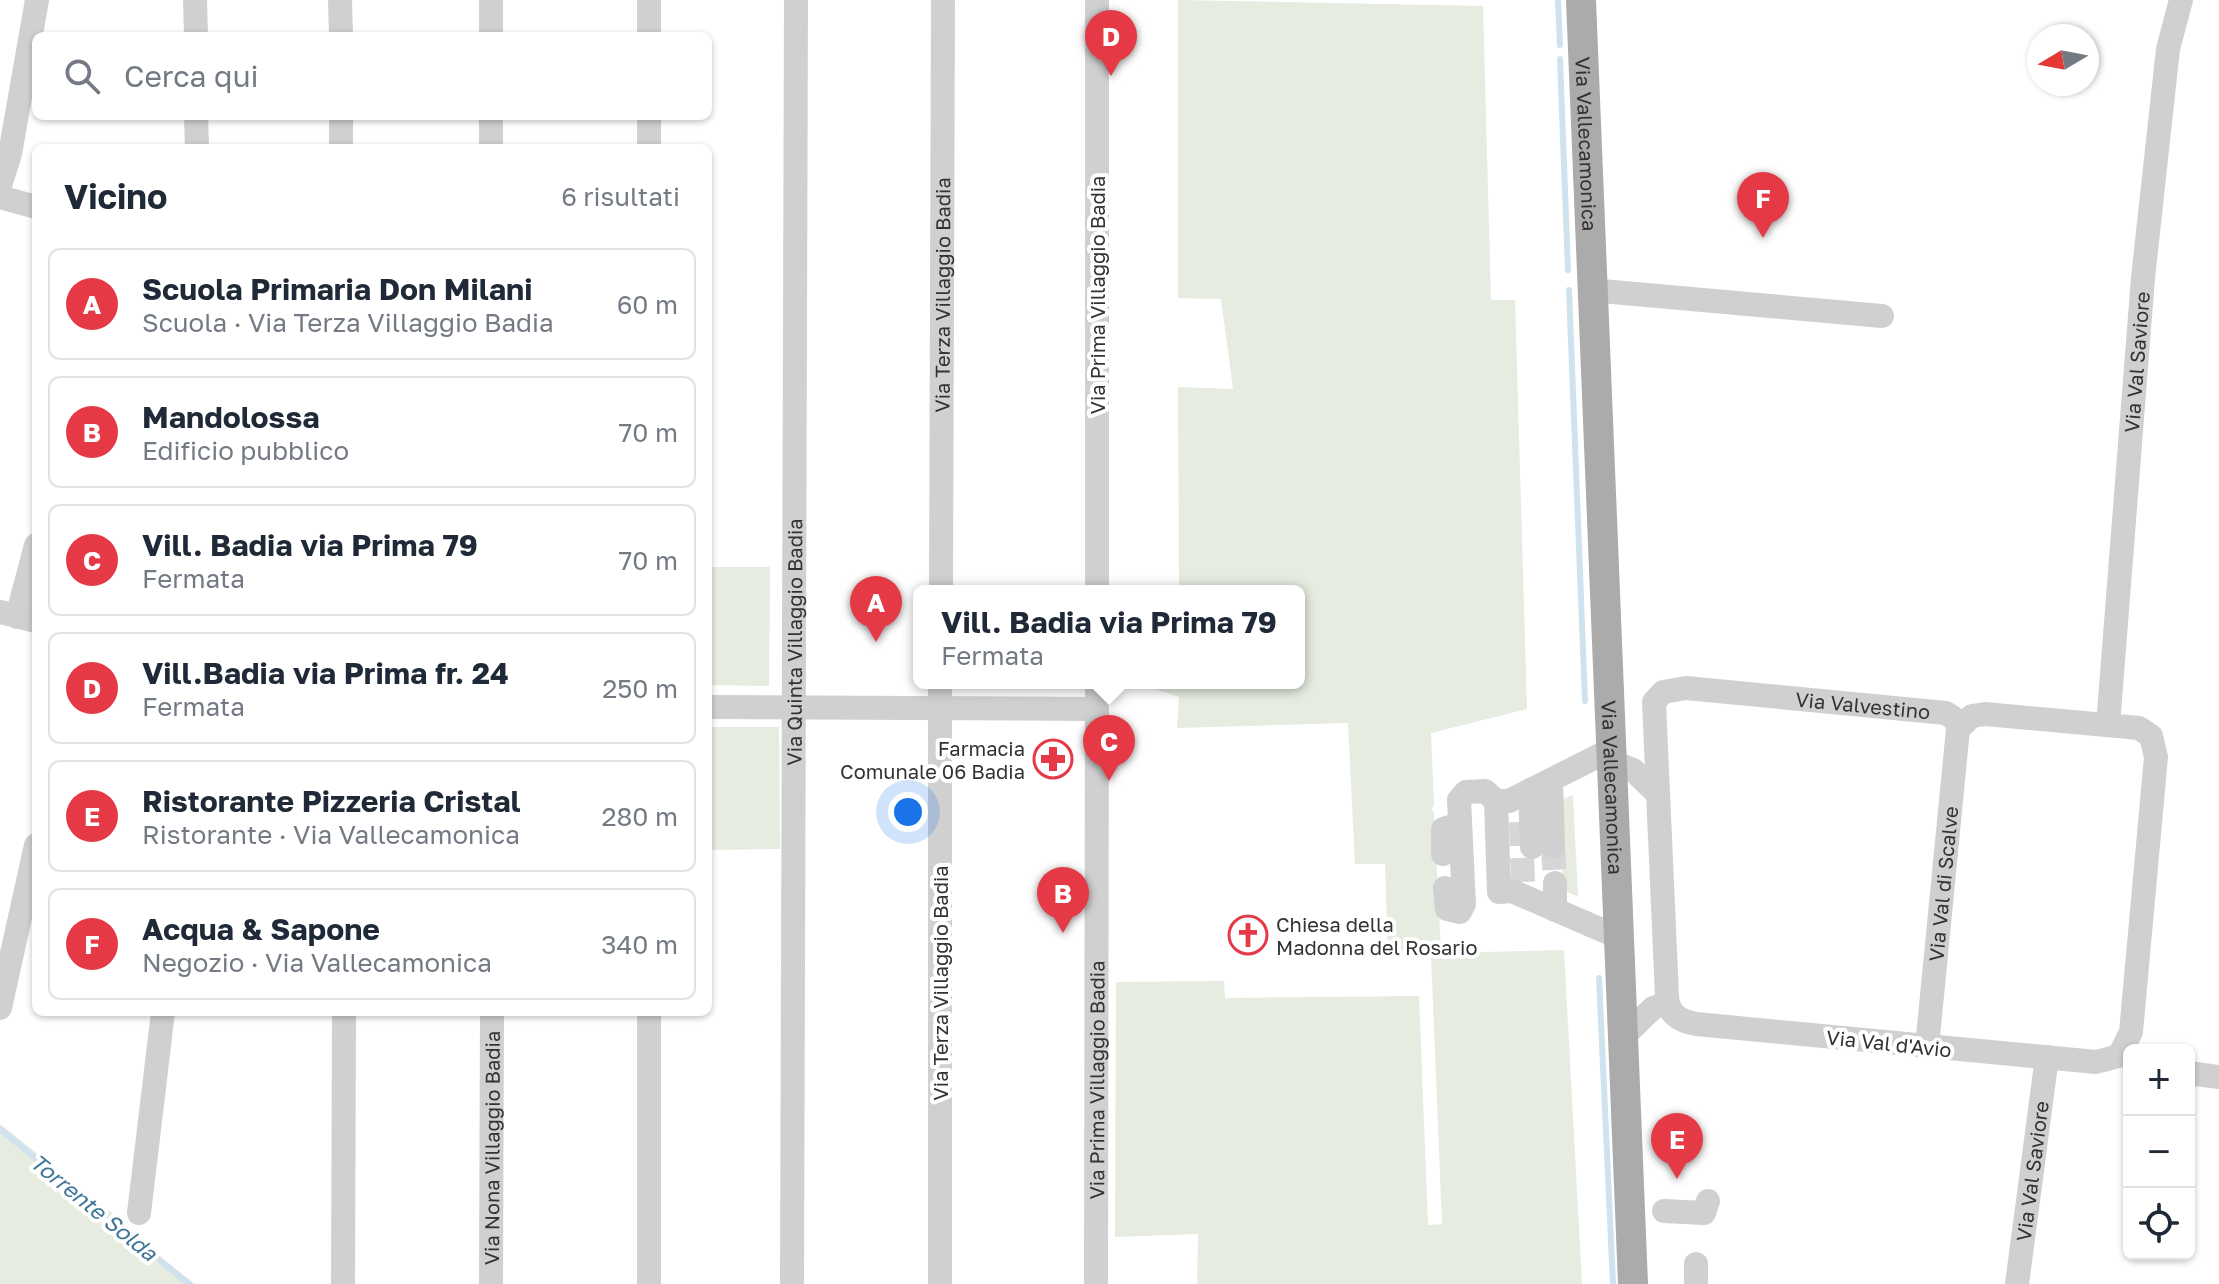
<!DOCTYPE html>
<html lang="it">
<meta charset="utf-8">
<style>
:root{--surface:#fff;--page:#f6f6f7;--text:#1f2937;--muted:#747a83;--line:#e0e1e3;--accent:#e63946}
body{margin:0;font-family:"Golos Text",sans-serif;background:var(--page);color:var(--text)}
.controls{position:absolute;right:24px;bottom:24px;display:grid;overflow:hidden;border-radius:12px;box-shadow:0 2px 6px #0004}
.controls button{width:72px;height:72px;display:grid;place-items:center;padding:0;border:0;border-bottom:2px solid var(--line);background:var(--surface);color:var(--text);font:40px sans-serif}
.compass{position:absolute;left:2027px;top:24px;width:72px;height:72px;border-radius:50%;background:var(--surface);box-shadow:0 2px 6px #0004;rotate:260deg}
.you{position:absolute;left:908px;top:812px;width:28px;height:28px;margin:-20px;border:6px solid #fff;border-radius:50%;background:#1a73e8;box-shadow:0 0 0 12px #1a73e833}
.badge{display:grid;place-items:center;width:52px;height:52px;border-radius:50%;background:var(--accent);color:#fff;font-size:26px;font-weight:700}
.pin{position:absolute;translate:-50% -66px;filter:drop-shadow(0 2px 4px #0008)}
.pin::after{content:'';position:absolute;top:42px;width:28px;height:24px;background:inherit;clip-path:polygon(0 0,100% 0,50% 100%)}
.popup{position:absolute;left:913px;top:585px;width:392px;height:104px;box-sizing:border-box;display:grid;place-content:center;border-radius:12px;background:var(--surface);filter:drop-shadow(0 2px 6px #0005);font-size:26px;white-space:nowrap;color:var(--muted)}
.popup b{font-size:30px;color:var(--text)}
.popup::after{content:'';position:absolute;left:50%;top:100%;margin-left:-16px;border:16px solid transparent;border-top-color:var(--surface)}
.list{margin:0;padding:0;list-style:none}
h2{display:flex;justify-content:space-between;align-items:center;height:104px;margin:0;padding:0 32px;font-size:34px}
h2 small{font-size:26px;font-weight:400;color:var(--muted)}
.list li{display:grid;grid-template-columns:52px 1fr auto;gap:24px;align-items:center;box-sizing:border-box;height:112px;margin:0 16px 16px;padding:0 16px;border:2px solid var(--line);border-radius:12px}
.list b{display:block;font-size:30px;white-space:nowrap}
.list p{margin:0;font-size:26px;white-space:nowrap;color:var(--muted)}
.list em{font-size:26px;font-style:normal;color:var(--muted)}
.icon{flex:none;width:44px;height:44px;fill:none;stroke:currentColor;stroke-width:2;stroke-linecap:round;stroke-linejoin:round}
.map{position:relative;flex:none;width:2219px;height:1284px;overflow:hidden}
.search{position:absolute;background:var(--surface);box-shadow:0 2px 6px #0004;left:32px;top:32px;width:680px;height:88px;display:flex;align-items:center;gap:20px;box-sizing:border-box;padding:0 28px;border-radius:12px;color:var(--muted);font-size:30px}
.panel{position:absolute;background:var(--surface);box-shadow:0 2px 6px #0004;left:32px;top:144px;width:680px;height:872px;border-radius:12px}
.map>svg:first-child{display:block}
.green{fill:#e6ecdf}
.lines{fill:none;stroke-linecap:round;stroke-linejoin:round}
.stream{stroke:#cfe2ee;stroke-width:6}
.minor-tunnel{stroke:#d6d6d6;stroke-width:24;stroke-dasharray:24 12;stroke-linecap:butt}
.minor{stroke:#d0d0d0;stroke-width:24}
.major{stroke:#ababab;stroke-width:30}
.labels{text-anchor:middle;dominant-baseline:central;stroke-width:8;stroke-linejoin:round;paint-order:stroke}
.street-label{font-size:20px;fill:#333;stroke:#fff}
.poi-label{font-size:20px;fill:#333;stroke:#fff;text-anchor:end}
.water-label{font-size:22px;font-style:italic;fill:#3f7597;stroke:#fff}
</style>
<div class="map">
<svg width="2219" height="1284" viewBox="0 0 2219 1284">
<rect width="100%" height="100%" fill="#fff"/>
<path class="green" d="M1178,0L1483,6L1491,300H1515L1527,709L1431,733L1434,805L1431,811H1434L1441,953L1564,950L1582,1284H1197L1198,1234L1115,1237L1116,982L1224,981L1225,998L1419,996L1428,1225L1442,1224L1431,955L1388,956L1385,864H1355L1348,723L1177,728L1179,697L1146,686V683H1299V591H1179L1178,387L1233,389L1221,299L1178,298Z
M708,567H770L769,686L708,685Z
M708,727H779L780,849L708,850Z
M1573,795L1578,897L1563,890L1560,800Z
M0,1124L124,1222L135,1237L195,1284H0Z"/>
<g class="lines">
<path class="stream" d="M1558,0L1560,45
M1560,59L1568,270
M1569,290L1585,701
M1599,978L1613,1284
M0,1129L189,1284"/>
<path class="minor-tunnel" d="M1521,822L1523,884
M1553,846L1555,883"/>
<g class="minor">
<path d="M195,0L196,36"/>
<path d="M340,0L341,36"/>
<path d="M491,0V36"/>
<path d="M649,36V0"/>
<path d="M196,116L197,148"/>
<path d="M341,116V148"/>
<path d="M491,116V148"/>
<path d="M649,148V116"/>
<path d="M0,186L10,154L37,0"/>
<path d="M0,197L36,207"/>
<path d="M1590,290L1882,316"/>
<path id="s1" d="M941,591L943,0"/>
<path d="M1097,591V0"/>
<path d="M0,612L36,621"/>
<path d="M17,617L36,545"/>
<path d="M708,707L1097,709"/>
<path id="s2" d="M2108,725L2143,278L2168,49L2181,0"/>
<path d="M1610,750L1509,801H1496L1499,892L1512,891L1618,937"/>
<path d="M1610,761L1633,770L1658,794"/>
<path d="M1551,780L1553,846"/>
<path d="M1530,790L1532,847"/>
<path d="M1443,854V829L1460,824"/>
<path d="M1555,883V910"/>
<path d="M1445,888L1447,909L1460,912L1464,904L1459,800L1466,792L1485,791L1496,801"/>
<path d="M0,1008L36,845"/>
<path d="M649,1012V1284"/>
<path d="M1622,1038L1653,1008L1667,1003"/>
<path id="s3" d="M1927,1047L1958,729L1972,716L1985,714L2139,728L2151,736L2156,757L2131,1032L2119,1056L2096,1062L1696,1024C1679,1021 1668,1014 1667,996L1654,702L1663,692L1686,688L1946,713L1962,724"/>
<path d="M2189,1073L2219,1077"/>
<path d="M1664,1211L1704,1213L1708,1201"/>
<path d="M139,1213L163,1012"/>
<path d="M1696,1264V1284"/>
<path d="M343,1284L344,1012"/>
<path id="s4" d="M491,1284L492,1012"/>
<path id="s5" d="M792,1284L796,0"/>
<path d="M940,1284V683"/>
<path id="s6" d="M1096,1284L1097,683"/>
<path id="s7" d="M2017,1284L2047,1057"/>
</g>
<path class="major" id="s8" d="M1581,0L1633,1284"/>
</g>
<defs>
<symbol id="pharmacy-ring" viewBox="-11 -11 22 22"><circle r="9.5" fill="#fff" stroke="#e63946" stroke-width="1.5"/><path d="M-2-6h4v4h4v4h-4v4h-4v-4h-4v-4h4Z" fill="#e63946"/></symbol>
<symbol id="church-ring" viewBox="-11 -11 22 22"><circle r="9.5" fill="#fff" stroke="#e63946" stroke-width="1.5"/><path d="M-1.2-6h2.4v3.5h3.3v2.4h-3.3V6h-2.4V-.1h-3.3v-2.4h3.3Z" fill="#e63946"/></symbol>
</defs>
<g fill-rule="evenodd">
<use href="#pharmacy-ring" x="1031" y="737" width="44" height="44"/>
<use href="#church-ring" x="1226" y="913" width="44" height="44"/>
</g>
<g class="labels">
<g class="street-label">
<text stroke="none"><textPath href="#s8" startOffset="144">Via Vallecamonica</textPath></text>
<text transform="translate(1097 295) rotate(-90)">Via Prima Villaggio Badia</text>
<text stroke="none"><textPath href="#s1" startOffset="296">Via Terza Villaggio Badia</textPath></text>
<text stroke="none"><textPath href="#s2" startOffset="364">Via Val Saviore</textPath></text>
<text stroke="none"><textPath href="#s5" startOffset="642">Via Quinta Villaggio Badia</textPath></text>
<text stroke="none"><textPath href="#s3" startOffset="1824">Via Valvestino</textPath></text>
<text stroke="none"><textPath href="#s8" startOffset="788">Via Vallecamonica</textPath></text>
<text stroke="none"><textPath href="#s3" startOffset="164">Via Val di Scalve</textPath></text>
<text transform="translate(940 983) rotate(-90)">Via Terza Villaggio Badia</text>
<text transform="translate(1889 1043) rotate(6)">Via Val d'Avio</text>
<text stroke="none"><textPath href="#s6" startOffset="204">Via Prima Villaggio Badia</textPath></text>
<text stroke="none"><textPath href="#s4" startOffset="136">Via Nona Villaggio Badia</textPath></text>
<text stroke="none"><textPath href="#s7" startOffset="114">Via Val Saviore</textPath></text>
</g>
<g class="poi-label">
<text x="1025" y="748">Farmacia<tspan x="1025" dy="23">Comunale 06 Badia</tspan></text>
<text x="1276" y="924" text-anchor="start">Chiesa della<tspan x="1276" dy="23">Madonna del Rosario</tspan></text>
</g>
<g class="water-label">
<text transform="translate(94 1207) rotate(39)">Torrente Solda</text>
</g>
</g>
</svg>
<div class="controls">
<button>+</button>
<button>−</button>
<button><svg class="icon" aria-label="locate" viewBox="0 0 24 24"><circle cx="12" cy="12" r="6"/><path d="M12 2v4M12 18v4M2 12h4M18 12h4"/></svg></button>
</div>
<svg class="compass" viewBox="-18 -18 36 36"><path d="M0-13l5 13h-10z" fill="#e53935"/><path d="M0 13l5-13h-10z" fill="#747a83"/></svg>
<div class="you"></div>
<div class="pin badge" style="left:876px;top:642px">A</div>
<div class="pin badge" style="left:1063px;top:933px">B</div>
<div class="pin badge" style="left:1109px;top:781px">C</div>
<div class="popup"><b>Vill. Badia via Prima 79</b>Fermata</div>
<div class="pin badge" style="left:1111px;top:76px">D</div>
<div class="pin badge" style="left:1677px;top:1179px">E</div>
<div class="pin badge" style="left:1763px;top:238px">F</div>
<div class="search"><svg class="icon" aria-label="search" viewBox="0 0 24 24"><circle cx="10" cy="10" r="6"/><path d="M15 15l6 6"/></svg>Cerca qui</div>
<section class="panel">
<h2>Vicino<small>6 risultati</small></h2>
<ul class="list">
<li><span class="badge">A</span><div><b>Scuola Primaria Don Milani</b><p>Scuola · Via Terza Villaggio Badia</p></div><em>60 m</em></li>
<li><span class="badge">B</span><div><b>Mandolossa</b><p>Edificio pubblico</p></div><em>70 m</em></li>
<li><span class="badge">C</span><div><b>Vill. Badia via Prima 79</b><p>Fermata</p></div><em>70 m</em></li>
<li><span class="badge">D</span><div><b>Vill.Badia via Prima fr. 24</b><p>Fermata</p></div><em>250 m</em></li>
<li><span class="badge">E</span><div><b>Ristorante Pizzeria Cristal</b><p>Ristorante · Via Vallecamonica</p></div><em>280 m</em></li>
<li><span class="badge">F</span><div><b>Acqua &amp; Sapone</b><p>Negozio · Via Vallecamonica</p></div><em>340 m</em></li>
</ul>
</section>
</div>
